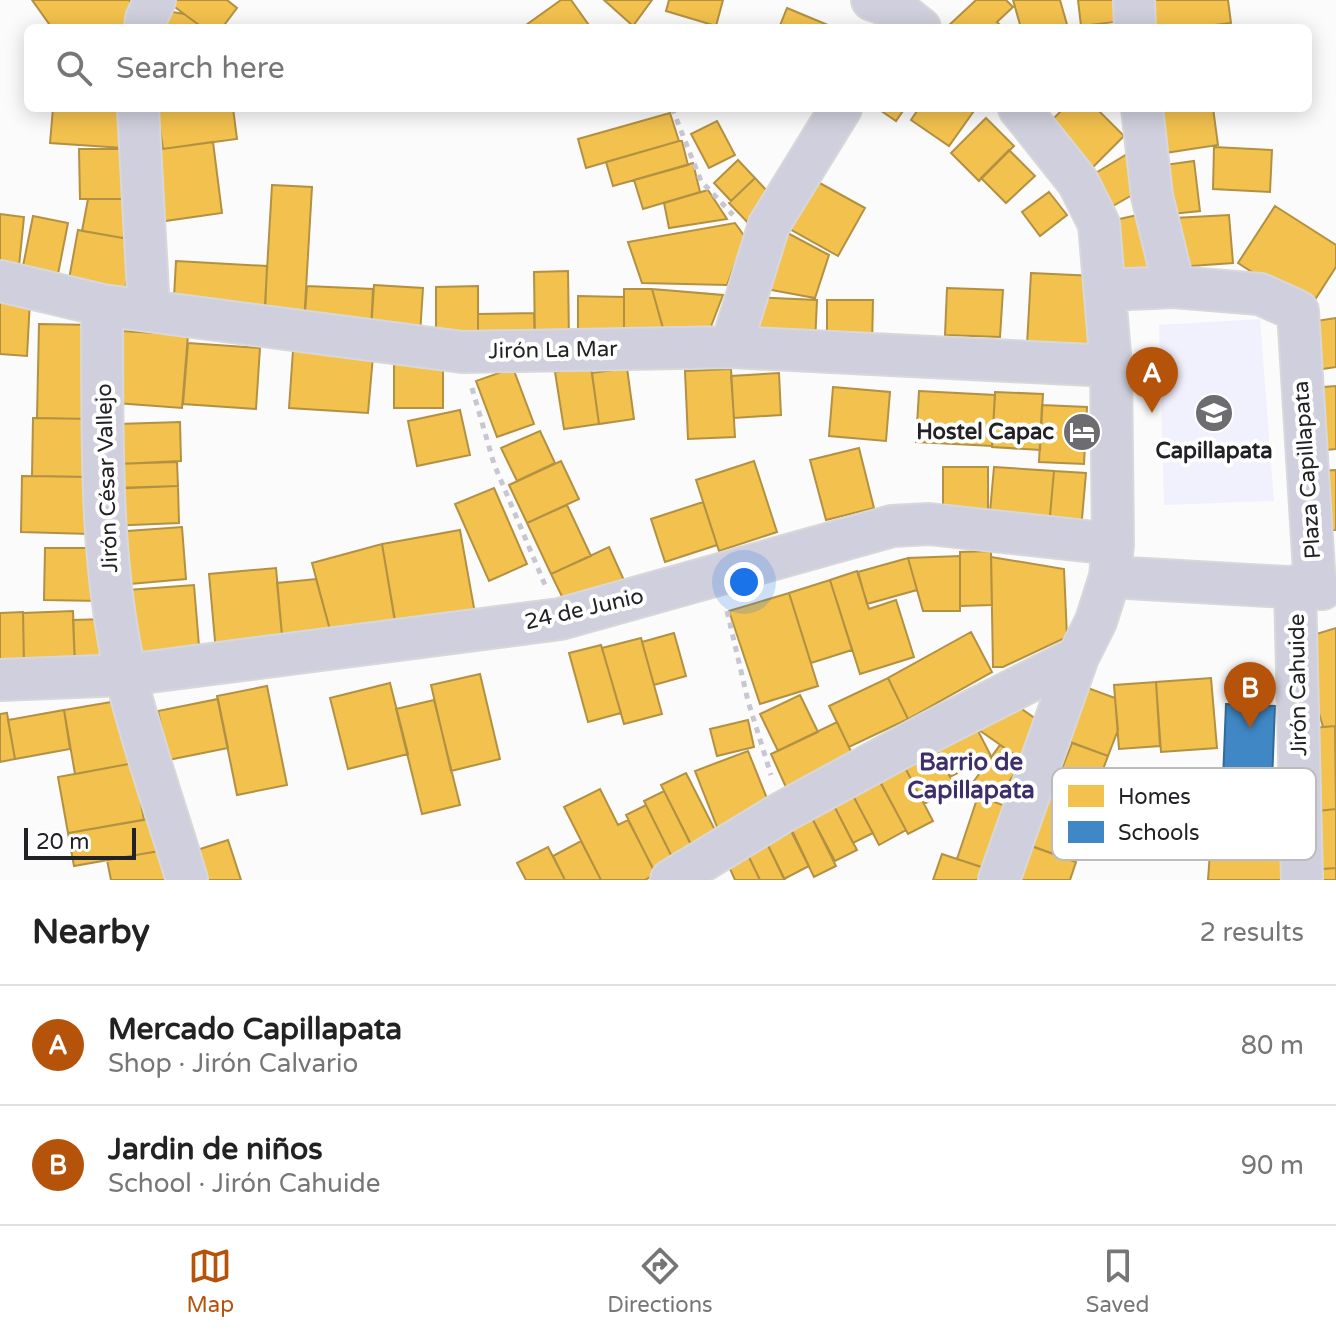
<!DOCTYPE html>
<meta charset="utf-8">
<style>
:root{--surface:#fff;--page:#f2f2f2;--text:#222;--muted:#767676;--line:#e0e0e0;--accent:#b45309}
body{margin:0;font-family:"Varela Round",sans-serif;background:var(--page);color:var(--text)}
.scale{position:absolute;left:24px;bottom:20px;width:112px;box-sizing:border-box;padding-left:8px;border:4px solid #212126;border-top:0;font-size:22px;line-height:28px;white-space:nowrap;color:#212126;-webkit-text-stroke:6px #fff;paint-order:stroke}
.you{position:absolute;left:744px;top:582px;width:28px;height:28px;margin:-20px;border:6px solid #fff;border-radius:50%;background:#1a73e8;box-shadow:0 0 0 12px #1a73e833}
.badge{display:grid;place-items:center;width:52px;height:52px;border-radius:50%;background:var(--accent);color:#fff;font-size:26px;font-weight:700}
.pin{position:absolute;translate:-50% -66px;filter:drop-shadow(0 2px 4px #0008)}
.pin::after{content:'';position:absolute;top:42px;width:28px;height:24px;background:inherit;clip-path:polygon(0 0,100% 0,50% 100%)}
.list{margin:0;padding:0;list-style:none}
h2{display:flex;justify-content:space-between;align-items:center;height:104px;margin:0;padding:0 32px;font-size:34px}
h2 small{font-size:26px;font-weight:400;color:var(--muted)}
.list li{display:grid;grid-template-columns:52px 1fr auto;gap:24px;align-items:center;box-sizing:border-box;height:120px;padding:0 32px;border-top:2px solid var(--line)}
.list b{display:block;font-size:30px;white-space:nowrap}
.list p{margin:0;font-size:26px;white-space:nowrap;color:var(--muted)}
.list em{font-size:26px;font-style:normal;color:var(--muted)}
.icon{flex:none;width:44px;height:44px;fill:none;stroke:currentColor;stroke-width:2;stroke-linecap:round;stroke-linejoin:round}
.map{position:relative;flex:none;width:1336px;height:880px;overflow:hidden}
.search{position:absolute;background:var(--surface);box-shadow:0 4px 20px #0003;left:24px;right:24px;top:24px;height:88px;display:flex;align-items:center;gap:20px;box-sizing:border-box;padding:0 28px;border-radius:12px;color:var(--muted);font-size:30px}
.sheet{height:344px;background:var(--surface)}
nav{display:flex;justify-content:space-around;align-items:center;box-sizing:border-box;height:112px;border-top:2px solid var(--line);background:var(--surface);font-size:22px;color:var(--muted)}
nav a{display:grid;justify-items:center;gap:4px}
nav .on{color:var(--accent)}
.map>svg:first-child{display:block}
.green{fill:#f1f0fd}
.homes{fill:#f2c14e;stroke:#b39142;stroke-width:2}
.schools{fill:#3f88c5;stroke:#366995;stroke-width:2}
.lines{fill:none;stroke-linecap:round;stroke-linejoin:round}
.street-casing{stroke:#d8d8da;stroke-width:44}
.path{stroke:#c8c6d1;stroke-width:5;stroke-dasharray:6 6;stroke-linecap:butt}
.street{stroke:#d0cfdd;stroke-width:40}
.labels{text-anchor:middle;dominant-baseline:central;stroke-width:8;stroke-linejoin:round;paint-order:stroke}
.street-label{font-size:22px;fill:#212126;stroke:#fff}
.poi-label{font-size:22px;font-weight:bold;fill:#212126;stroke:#fff;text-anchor:end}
.neighbourhood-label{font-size:24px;font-weight:bold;fill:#3d2f6a;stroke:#fff}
.key{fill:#fff;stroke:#bcbcbe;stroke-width:2}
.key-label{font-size:22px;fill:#212126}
</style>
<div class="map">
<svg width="1336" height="880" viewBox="0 0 1336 880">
<rect width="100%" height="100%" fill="#fbfbfc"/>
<path class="green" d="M1260,319L1274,501L1164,505L1159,325Z"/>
<path class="homes" d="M32,0H129L140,13L120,28H52Z
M169,0H227L237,8L222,28H203L168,2Z
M561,0H571L591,28H528L526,25Z
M604,0H652L633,26Z
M669,0H723L716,26L666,11Z
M976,0H1006L1013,7L997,22L1003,28H946Z
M1013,0H1060L1068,28H1021Z
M1078,0H1121L1124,21L1081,26Z
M1151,0H1228L1231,23L1190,28H1156Z
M787,8L835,28H779Z
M161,10L184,14L203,28H158Z
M53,108H125L123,148L50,143Z
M157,108H233L237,139L163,149Z
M877,108H905L896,121Z
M919,108H976L949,146L911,120Z
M1064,108H1096L1124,136L1092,168L1048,124Z
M1158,108H1213L1218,145L1165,153Z
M670,113L679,141L586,168L578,139Z
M986,118L1014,146L979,181L951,153Z
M717,121L735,155L709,168L691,134Z
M679,141H682L688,165L613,186L606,162Z
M213,142L222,213L165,221L155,150Z
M1214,147L1272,150L1270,192L1213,189Z
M79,149H125V199H80Z
M1009,150L1035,176L1006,203L981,178Z
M1129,153L1148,186L1113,206L1094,174Z
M738,160L755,178L731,201L714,183Z
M1194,161L1200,211L1162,215L1157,166Z
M693,163L700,192L643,209L634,180Z
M807,176L865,208L838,256L781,224Z
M755,178L780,205L754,229L729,203Z
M272,185L312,187L304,323L264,321Z
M708,190L727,219L669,228L664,203Z
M1049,192L1067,215L1040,236L1022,212Z
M88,199H125L129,239L82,231Z
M1275,206L1336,245V267L1309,309L1238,263Z
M1147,213L1158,265L1120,273L1110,221Z
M0,214L24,217L19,266L0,265Z
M1229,215L1233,263L1177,267L1174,218Z
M33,216L68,223L58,274L23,266Z
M735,223L745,237L727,285L642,283L628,242Z
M780,229L829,255L815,298L761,288Z
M78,230L134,240L125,290L69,279Z
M176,261L267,266L265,313L174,297Z
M568,271L569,341L535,342L534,272Z
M1031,273L1095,276L1091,347L1027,345Z
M374,285L423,288L420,335L371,332Z
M307,286L373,289L371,330L304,326Z
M478,286V342H436V287Z
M947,288L1003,290L1000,337L945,335Z
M624,289H652L667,343L624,342Z
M652,289L723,295L705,342L665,335Z
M578,296L624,297V342H578Z
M752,297L817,300L815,344L750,340Z
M0,299L30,300L27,356L0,354Z
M827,300H873L872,347L827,346Z
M534,313L535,350H478V314Z
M1336,318V367L1309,371L1303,323Z
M39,324L93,325L91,419L37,418Z
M121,331L188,335L182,408L116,403Z
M188,343L260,348L256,409L183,404Z
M293,350L373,356L368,413L289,408Z
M394,362H443V408H394Z
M591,367L599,424L564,429L555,372Z
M513,368L534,424L497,437L476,381Z
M627,368L634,419L599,424L592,373Z
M731,369L735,437L688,439L685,371Z
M779,373L781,415L734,418L731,376Z
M1336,386V449L1316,451L1311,388Z
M833,387L890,392L886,441L829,436Z
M919,391L995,395L992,446L916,442Z
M995,392L1043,394L1040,450L992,447Z
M1042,405L1087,407L1084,464L1039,462Z
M460,410L470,455L417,466L408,421Z
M33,418L91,419V477L32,476Z
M180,422L181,461L119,464L118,424Z
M540,431L555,463L517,481L501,448Z
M859,448L874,508L826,520L810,460Z
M561,461L579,499L527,523L509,485Z
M754,461L777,532L719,551L696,480Z
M177,462L178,486L114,488L113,464Z
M943,467H988V513H943Z
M994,467L1054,471L1049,527L989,523Z
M1336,470V530H1320L1319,471Z
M1054,471L1086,473L1081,530L1049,527Z
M22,476L91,477L90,534L21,532Z
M178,486L179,523L107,526L106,489Z
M494,488L527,564L489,581L455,504Z
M703,502L717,545L665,562L651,519Z
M567,505L591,556L551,574L527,523Z
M182,527L186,579L119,585L114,532Z
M460,530L476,619L397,632L382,544Z
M382,544L396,628L333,641L312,563Z
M609,547L627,587L570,613L551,574Z
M45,548H101V601L44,600Z
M991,551L992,605L960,606V552Z
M960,556V611H923L908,558Z
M991,557L1064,569L1067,637L1003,667H993Z
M908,558L917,590L867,604L858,572Z
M276,568L283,646L216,652L209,574Z
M857,571L869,609L896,600L914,657L860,674L830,580Z
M316,579L333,641L283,646L277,583Z
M830,580L852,650L811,663L789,593Z
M194,585L200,658L134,663L128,590Z
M789,593L818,686L760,704L729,611Z
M73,611L75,666L24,667L23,613Z
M23,612L24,663L0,664V613Z
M105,619L107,667L75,666L73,620Z
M1336,628V726L1323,727L1311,686L1313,635Z
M971,632L992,672L908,719L888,678Z
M674,633L686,676L654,685L642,642Z
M641,638L662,714L624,724L602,648Z
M601,645L621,713L588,722L569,653Z
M480,674L500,759L451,771L431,685Z
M888,678L908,719L849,747L829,706Z
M1211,678L1217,748L1161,752L1156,682Z
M1156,682L1160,746L1119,749L1114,685Z
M390,683L408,754L348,769L330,698Z
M267,686L287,785L237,795L217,696Z
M1085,687L1115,698L1118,730L1108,756L1065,740Z
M800,695L818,732L778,751L760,714Z
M218,699L228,748L168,760L158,711Z
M123,700L134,763L75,774L64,710Z
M434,700L460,805L422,814L396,709Z
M1013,703L1046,726L1022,760L979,730Z
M64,710L70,749L15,759L8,720Z
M7,713L15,759L0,762V714Z
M748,720L754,747L717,756L710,729Z
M837,722L856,762L789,794L771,754Z
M975,725L991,756L950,777L934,746Z
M1335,726L1336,809L1309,812L1301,729Z
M1072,743L1108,756L1087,812L1050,799Z
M1000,745L1023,761L998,798L974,781Z
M934,746L956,788L924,804L902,762Z
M748,751L772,811L719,832L695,771Z
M899,756L933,821L908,834L873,769Z
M134,763L144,820L68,833L58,777Z
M875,772L906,830L879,845L848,786Z
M686,773L716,832L691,845L661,785Z
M600,789L618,825L628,820L656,874L645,880H601L564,807Z
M850,790L873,833L853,843L831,800Z
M664,791L692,846L672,857L644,801Z
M1037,793L1072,806L1054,854L1018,841Z
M978,796L1011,808L991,870L957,859Z
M831,800L857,850L835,861L812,818Z
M646,805L674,861L654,871L626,815Z
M1336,809V868L1308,870L1309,812Z
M159,817L165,850L74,866L68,833Z
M812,818L836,866L814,877L790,829Z
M787,820L809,866L784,879L762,833Z
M762,833L785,880H760L747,853Z
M228,840L241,880H203L194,851Z
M581,841L601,880H565L553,856Z
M1028,845L1076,862L1070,880H1014Z
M548,847L565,880H526L517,863Z
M165,850L170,880H111L107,860Z
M1210,852L1287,854L1286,880H1208Z
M747,853L760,880H735L727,862Z
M942,854L984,868L980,880H933Z
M1336,868V880H1309L1308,870Z"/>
<path class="schools" d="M1226,704L1275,706L1272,781L1223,780Z"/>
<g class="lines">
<defs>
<path id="street" d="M872,0L893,7L920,28
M1134,0L1135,28
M145,28L146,19L155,0
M138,108L149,311
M1142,108L1152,196L1174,287
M0,281L102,305L462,352L731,347L1111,366
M1106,290L1174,287L1260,294L1298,311L1315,587
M102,305C103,429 98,554 126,676C142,744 167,812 187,880
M731,347L769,225L841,108
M1110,577L1322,589
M1295,586L1302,880
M0,680L126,675L560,619L892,526L929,524L1113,544
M671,880L783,812L934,730L1078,657L1096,621L1110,577L1113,544L1111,366L1099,224L1078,182L1019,108
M999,880L1078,657"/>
</defs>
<use href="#street" class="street-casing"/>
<path class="path" d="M672,108L701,181L733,215
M472,388L494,464L545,585
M727,611L748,701L771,775"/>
<use href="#street" class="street"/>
</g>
<defs>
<symbol id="school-disc" viewBox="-11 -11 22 22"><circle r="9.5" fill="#6d6d71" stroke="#fff"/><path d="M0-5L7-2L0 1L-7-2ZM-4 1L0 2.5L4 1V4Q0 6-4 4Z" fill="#fff"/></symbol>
<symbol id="hotel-disc" viewBox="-11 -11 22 22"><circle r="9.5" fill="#6d6d71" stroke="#fff"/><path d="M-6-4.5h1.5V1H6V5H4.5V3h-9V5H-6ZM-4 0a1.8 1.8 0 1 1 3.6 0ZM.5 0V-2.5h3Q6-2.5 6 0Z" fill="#fff"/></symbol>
</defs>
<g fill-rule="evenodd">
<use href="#school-disc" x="1192" y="391" width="44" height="44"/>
<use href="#hotel-disc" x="1060" y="410" width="44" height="44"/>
</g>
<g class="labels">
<g class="street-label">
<text transform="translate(553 350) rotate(-1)">Jirón La Mar</text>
<text transform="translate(1307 470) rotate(-94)">Plaza Capillapata</text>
<text transform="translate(107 478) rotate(-92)">Jirón César Vallejo</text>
<text transform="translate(584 609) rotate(-13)">24 de Junio</text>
<text transform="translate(1298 685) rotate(-91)">Jirón Cahuide</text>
</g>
<g class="poi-label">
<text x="1054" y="432">Hostel Capac</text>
<text x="1214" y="451" text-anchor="middle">Capillapata</text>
</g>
<g class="neighbourhood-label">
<text x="971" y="762">Barrio de<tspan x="971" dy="28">Capillapata</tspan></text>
</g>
</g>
<rect x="1052" y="768" width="264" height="92" rx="12" class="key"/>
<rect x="1068" y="785" width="36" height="22" fill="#f2c14e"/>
<rect x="1068" y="821" width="36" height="22" fill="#3f88c5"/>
<g class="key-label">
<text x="1118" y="804">Homes</text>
<text x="1118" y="840">Schools</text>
</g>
</svg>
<div class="scale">20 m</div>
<div class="you"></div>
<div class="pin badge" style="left:1152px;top:413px">A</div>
<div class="pin badge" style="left:1250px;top:728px">B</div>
<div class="search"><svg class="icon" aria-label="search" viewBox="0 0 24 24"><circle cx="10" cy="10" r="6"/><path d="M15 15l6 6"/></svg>Search here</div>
</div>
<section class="sheet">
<h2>Nearby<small>2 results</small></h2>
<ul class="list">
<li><span class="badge">A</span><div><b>Mercado Capillapata</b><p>Shop · Jirón Calvario</p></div><em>80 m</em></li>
<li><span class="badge">B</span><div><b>Jardin de niños</b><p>School · Jirón Cahuide</p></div><em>90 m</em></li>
</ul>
</section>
<nav>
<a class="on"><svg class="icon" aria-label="map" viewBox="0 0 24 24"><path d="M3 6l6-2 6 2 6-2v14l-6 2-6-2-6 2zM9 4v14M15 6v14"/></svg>Map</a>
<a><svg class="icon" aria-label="directions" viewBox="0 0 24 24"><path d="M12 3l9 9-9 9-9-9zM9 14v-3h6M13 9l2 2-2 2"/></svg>Directions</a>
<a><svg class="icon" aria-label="saved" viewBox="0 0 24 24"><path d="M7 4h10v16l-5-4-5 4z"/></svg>Saved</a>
</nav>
